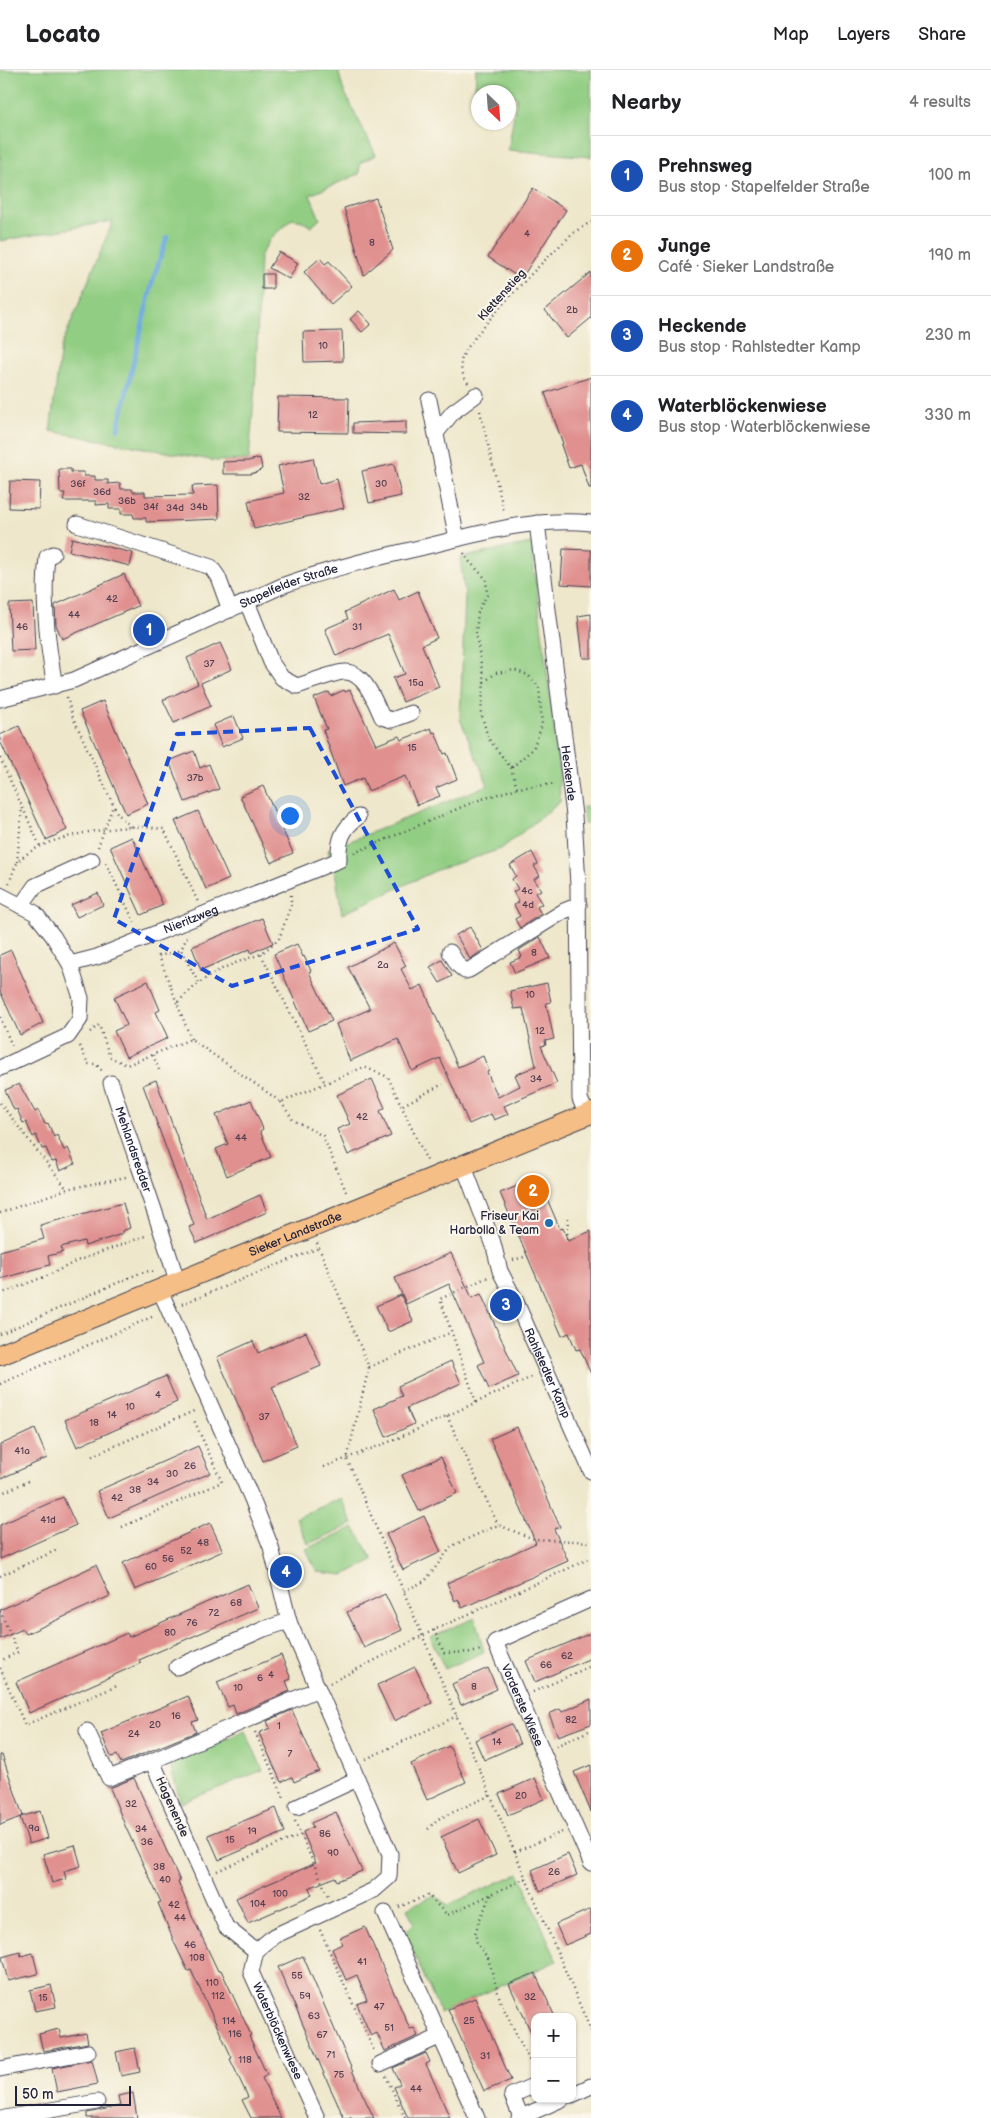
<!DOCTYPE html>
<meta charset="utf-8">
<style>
:root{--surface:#fff;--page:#f6f6f6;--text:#202124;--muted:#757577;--line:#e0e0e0;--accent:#1f6fb2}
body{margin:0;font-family:"Balsamiq Sans",sans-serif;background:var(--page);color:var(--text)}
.controls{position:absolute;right:15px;bottom:15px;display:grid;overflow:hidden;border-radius:10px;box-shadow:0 1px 4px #0004}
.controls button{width:45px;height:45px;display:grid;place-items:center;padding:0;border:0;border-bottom:1px solid var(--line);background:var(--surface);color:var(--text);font:25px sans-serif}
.compass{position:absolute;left:471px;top:15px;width:45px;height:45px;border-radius:50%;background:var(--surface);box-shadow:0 1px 4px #0004;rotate:155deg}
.scale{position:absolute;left:15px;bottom:12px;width:116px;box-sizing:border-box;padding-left:5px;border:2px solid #22223b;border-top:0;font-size:14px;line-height:18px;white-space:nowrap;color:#22223b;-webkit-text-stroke:4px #fbf7ec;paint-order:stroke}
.you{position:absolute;left:289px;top:745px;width:18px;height:18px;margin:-12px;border:4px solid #fff;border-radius:50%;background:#1a73e8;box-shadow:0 0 0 8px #1a73e833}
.badge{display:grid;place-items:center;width:32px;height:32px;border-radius:50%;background:var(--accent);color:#fff;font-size:16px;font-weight:700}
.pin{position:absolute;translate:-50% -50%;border:2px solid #fff;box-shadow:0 1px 5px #0006}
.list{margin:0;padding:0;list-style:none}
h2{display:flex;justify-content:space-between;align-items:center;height:65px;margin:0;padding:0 20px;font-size:21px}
h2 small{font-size:16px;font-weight:400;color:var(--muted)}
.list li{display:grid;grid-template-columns:32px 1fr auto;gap:15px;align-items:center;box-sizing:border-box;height:80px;padding:0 20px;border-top:1px solid var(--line)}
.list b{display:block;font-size:19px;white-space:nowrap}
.list p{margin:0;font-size:16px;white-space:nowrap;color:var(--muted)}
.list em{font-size:16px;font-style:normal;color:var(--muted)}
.map{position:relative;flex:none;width:591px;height:2048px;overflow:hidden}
header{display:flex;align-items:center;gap:30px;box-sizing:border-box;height:70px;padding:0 25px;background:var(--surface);border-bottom:1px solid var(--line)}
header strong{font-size:24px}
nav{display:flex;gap:28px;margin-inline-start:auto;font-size:18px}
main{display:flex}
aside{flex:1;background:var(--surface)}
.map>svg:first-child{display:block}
.green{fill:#91cd82;stroke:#5a785e}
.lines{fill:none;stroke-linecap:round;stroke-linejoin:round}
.stream{stroke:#6faae0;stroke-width:4.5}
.building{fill:#e0908f}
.minor-casing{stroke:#414051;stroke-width:17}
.major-casing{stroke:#414051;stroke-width:22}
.path{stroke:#414051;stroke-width:2.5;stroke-dasharray:1 4;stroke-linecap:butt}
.minor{stroke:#fff;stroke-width:15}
.major{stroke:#f5be86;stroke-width:20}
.marked{fill:none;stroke:#1d4ed8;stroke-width:4;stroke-dasharray:10 6;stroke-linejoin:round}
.poi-dot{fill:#1f6fb2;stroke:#fbf7ec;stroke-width:2}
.labels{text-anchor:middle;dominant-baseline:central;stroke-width:4;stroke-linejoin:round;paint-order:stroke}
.number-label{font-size:10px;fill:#523e50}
.street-label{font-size:12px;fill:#22223b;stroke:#fbf7ec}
.poi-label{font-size:12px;fill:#22223b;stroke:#fbf7ec;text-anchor:end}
</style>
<header>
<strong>Locato</strong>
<nav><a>Map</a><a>Layers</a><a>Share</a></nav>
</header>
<main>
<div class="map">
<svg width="591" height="2048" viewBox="0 0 591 2048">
<rect width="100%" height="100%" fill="#fbf7ec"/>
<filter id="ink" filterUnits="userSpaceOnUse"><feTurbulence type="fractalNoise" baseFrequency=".02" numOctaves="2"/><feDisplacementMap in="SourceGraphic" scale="10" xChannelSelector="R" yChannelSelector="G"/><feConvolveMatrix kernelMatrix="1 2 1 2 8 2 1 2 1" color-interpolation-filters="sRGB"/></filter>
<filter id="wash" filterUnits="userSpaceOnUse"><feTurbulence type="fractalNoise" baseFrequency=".0096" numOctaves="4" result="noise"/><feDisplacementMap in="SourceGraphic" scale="20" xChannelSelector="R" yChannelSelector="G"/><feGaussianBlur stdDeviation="1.12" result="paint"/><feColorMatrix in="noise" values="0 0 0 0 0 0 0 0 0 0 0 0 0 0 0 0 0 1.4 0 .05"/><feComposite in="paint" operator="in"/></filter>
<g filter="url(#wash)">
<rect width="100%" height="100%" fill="#eee7cb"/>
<path class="green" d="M0,0H338L343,19L376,85L360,93L359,104L310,125L320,149L311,157L302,151L292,149L271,168L260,186L256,304L249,390L216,391L50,361L61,277L113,151L0,171Z
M476,0H591V87L508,80L517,27L509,26L508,22H475Z
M531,473L559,698L560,732L501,779L437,800L342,844L336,807L328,780L488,715L460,649L465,526L460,488Z
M583,737H591V754H584Z
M341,1428L353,1454L308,1474L296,1448Z
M354,1457L373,1490L344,1505L317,1502L306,1479Z
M475,1548L484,1582L445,1599L430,1567Z
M245,1661L263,1700L181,1733L170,1695Z
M519,1803L557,1891L440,1943L405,1863L414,1853L407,1838L435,1825L448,1835Z"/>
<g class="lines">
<path class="stream" d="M118,359L152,213L167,167"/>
</g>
<g id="blocks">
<path class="building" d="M533,118L566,140L521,209L488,187Z
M376,128L393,180L364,205L344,138Z
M279,182L298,193L289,209L269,198Z
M320,188L325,194L329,191L352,216L331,234L304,202Z
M591,202V248L567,268L545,240Z
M262,204H273V219H262Z
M359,241L371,254L362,262L350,249Z
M342,261L343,291L304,292L303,262Z
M591,307V418H589L581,394L569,398L561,375L563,374L545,323Z
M278,327L349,328L348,363L277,362Z
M406,351V364L353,363V353Z
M260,388L262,399L257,402L250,404H223V392L248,391Z
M313,388L319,414L337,409L344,438L254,459L248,431L284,423L278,396Z
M394,394L401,426L369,433L362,401Z
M59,399H71V402H84V406H95V410H108V414L120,413L121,419H132L133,422H145V426L193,425L192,416L218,415L219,449L146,452V448H134L133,444H121V439H109V434L96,435V431H63L65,423H60Z
M10,411L40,412L39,439L9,438Z
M72,468L133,483L130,496L69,481Z
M563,479L591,480V516L561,514Z
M124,504L138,536L62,569L56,555L55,535Z
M394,519L399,530L418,521L437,568L422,575L439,617L403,632L393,608L405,604L388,564L336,586L325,559L348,549L345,542Z
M33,533L35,580L11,581L9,534Z
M591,544V588H583L578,546Z
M220,573L232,599L201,613L211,636L174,653L163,630L198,614L187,588Z
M344,620L345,622L350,620L376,675L399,666L401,670L431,658L433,663L435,662L444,684L447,683L457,709L436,718L440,726L417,735L405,706L368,721L363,708L343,716L323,660L327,659L314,628L329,622L331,626Z
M103,631L148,734L126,744L80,641Z
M234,646L243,668L222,677L213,655Z
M19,656L67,760L46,770L0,671V665Z
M194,681L200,698L209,694L219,719L185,732L169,691Z
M263,716L293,783L271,793L240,726Z
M198,741L229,809L206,819L175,751Z
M132,767L163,835L141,845L110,777Z
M532,782L538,794L534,796L540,806L534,809L541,820L535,823L542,834L537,837L541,844L520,858L515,849L520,846L514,835L519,832L513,822L518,819L512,809L516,806L510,795Z
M98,823L103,835L77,847L71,835Z
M262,848L273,873L251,883L250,879L201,900L192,877Z
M470,857L483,880L470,889L456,865Z
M540,867L550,888L515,903L510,892L522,887L519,880Z
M394,873L406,896L401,899L412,920L422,915L458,997L483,986L489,1001L487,1002L498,1027L520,1016L515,1005L536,996L523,938L514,939L510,921L547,913L551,932L546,933L554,969L545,971L546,975L541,976L557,1013L504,1036L508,1044L494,1050L491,1044L469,1054L440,988L412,1001L398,969L350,991L336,954L370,939L348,897Z
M297,874L303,887L304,886L311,901L309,902L332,951L308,961L274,884Z
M11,880L43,953L20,965L0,921V885Z
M442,890L452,906L440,913L430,897Z
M148,911L160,940L156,942L168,968L126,987L114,961L127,955L114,927Z
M372,1009L385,1038L380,1041L391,1066L348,1085L337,1059L350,1054L337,1025Z
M156,1010L207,1149L260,1125L267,1142L197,1173L189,1157L194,1155L143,1015Z
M19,1014L35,1042L38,1040L45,1054L48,1053L54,1067L57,1065L64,1080L68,1078L75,1094L60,1101L56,1091L52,1092L46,1078L42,1079L36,1065L33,1067L26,1052L23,1053L17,1039L14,1040L5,1020Z
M251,1030L263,1059L260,1061L271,1087L227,1106L216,1079L228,1074L216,1045Z
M538,1108L560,1159L563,1158L568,1171L591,1161V1304L580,1279L576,1280L569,1263L562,1266L500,1123Z
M123,1133L130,1158L122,1161V1164L85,1176L84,1171L61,1177L63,1182L48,1186L50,1195L0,1209V1181L44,1169L40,1155Z
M451,1183L472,1228L481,1224L518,1306L489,1319L478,1295L484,1292L449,1214L406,1234L395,1208Z
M401,1225L413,1251L388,1262L376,1236Z
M306,1262L321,1296L272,1317L297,1376L263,1391L217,1287L253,1271L258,1283Z
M451,1291L461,1313L407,1338L414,1354L386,1367L374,1339L402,1326L398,1316Z
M166,1306L177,1332L77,1377L65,1350Z
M517,1357L560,1457L554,1459L568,1491L462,1538L458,1529L455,1531L447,1513L536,1473L490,1369Z
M35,1359L47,1388L0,1409V1375Z
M198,1376L210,1403L109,1448L97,1421Z
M441,1387L457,1423L419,1441L402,1405Z
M63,1427L76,1455L0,1489V1455Z
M424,1446L441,1482L403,1500L386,1464Z
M210,1453L223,1481L135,1520L123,1493Z
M96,1495L110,1526L26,1564L23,1559L0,1569V1540Z
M248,1514L258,1538L139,1590L141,1593L29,1643L16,1612L127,1563L129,1567Z
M385,1524L402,1560L364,1578L347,1542Z
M591,1563V1588L535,1612L526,1591Z
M281,1585L291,1609L286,1611L290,1621L236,1644L233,1635L228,1637L217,1612Z
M415,1597L432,1633L394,1651L377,1615Z
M488,1598L497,1619L461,1635L452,1614Z
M188,1626L198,1650L192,1652L196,1662L121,1693L117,1685L111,1687L101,1663Z
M591,1629V1654L558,1666L549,1644L560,1639L562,1642Z
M292,1640L319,1701L294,1712L292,1707L281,1712L259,1663L270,1658L267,1651Z
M511,1654L520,1674L484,1690L475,1670Z
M449,1676L466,1712L427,1730L411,1694Z
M0,1685H2L23,1746L0,1755Z
M591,1695V1742L574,1702Z
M134,1708L180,1811L178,1812L194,1850L218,1901L221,1900L251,1965L249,1966L267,2005L262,2008L281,2048H251L242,2030L248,2027L230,1989L232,1988L191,1900L188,1901L175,1874L158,1833L161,1832L126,1758L110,1718Z
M535,1708L544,1729L508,1745L499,1724Z
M276,1738L285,1762L219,1790L208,1765Z
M40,1741L48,1768L29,1774L20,1747Z
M336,1742L362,1801L337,1811L335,1807L309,1818L312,1825L248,1853L236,1828L316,1793L303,1762L313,1757L311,1753Z
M479,1749L496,1785L458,1803L441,1767Z
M75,1775L81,1796L64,1801L66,1809L52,1813L43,1784Z
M568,1784L577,1805L540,1821L532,1800Z
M591,1839V1864L565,1875L556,1854Z
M365,1857L410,1959L414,1958L418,1966L385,1981L377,1963L371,1966L357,1934L367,1930L357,1905L346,1910L332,1879L342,1874L340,1868Z
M20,1882L21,1886L33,1883L38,1904L8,1911L2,1887Z
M303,1886L362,2023L374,2048H344L329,2015L278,1897Z
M535,1903L555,1947H535V1971L509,1914Z
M51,1915L56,1937L35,1941L30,1920Z
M475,1928L511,2010L484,2021L448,1939Z
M59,1959L61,1968L86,1963L88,1973L43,1981L39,1964Z
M135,1978L140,2002L121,2006L116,1982Z
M426,1983L430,1992L426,1994L450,2048H408L394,2017L400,2014L393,1998Z
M92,1990L98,2014L57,2022L52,1998Z
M133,2023L137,2048H87V2043L120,2036L118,2026Z"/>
</g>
</g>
<g filter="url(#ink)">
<use href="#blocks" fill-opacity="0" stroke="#414051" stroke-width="1"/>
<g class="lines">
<defs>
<g id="minor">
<path d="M429,330L457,469"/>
<path d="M436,363L453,342L476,325"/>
<path id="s1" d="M537,453L574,745L578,815L580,1029L587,1045"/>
<path d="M77,454L211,497L218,507L230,540"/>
<path d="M53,484L47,487C42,530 47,573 55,616"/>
<path d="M247,532L271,592L282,608L297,616C308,613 337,601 346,602C365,603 375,632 382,647L392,650L411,643"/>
<path id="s2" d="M0,629L74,610L284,515C331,498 380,487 428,476C481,463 536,447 591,453"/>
<path d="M0,825L35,843L53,866L70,894L81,928L80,949L68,966L0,998"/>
<path d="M21,836L35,816L92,790"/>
<path d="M450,882L458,895L465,901L469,900L564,841L579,835"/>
<path id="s3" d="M70,894L97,887L339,790C338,771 342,759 358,747"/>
<path id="s4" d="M111,1013C132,1079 157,1144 177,1211"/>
<path id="s5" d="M463,1094L493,1173L500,1201L516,1232L591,1401"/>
<path id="s6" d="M159,1218L252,1429L271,1477L289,1552L390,1784L389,1807L374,1820L274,1866L256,1881L251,1902L317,2048"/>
<path id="s7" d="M591,1529L495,1572L591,1793"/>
<path d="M177,1597L264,1559L289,1551"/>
<path d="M87,1661L109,1708L152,1691"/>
<path d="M297,1737L357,1709"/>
<path d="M385,1843L477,2048"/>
<path d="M256,1881L226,1857L152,1691L318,1619"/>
<path d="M380,1994L441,1966"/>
<path d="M0,1999L88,1982"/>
<path d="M572,2025L591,2016"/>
<path d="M521,2047L512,2025L535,2015"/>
<path d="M5,2048L97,2032"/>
<path d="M519,2048L562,2029"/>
</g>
<g id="major">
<path id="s8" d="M0,1285L591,1043"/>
</g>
</defs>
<use href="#minor" class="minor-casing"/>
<use href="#major" class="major-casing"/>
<path class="path" d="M468,313C464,308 460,299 461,292C462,272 555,178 575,162C580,158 586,155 591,152
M480,341L504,442
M464,483L467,489L486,509L487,525L478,541L476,564L484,612L481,642L488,668L511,698L517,718
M484,612L496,603L514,600L528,605L539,617L542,655L533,679L511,698
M67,627L72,645L117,743L131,757
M0,688L40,776
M98,777L113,736
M354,783L476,731L517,718L555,714
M17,792L22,738
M106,793L136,856
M9,813C12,807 14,797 18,792C38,768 99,759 129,757C141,756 153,758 164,759L198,832
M291,825V835L279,869L261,884L325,1013
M187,867L181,880L198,912
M177,933L159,886L181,880
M0,947L12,976
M90,962L99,955L110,987L127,995L191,969L281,1032L364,997L388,1007L427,1091
M191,969L177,933C207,903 222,897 261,884
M80,976L88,994H96L103,1002
M153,985L159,1000
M281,1032L293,1050L323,1066L347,1124
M0,1033L67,1119
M403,1035L443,1014
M0,1143L67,1119L126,1107
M567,1169L568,1148
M317,1173L369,1297L347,1389L591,1961
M513,1190L528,1186
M0,1224L49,1205L77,1191L148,1165
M182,1234L319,1178
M0,1264L140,1203L149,1201L157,1202
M369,1297L452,1262
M0,1314L154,1246
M476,1332L440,1229L488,1207
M447,1346L498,1455
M92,1386L196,1340
M324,1397L394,1370L534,1306
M0,1424L28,1411
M122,1457L222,1412L193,1348
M0,1506L57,1480
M404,1521L425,1511L452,1476L498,1455L534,1469L591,1472
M0,1541L18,1582L0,1591
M434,1560L444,1583L476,1582L482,1579
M0,1598L25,1655L117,1616
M330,1613L434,1560L591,1488
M533,1622L591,1596
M255,1662L284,1728
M556,1676L591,1660
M366,1689L457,1646
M295,1751L328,1826
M428,1759L438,1749L491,1725
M515,1782L562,1762
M217,1801L300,1765
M491,1825L479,1851L475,1864L477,1874L488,1888L501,1933L534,2000
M399,1837L428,1825L447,1845L526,1808
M320,1860L374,1981
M386,2006L405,2048"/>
<use href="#minor" class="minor"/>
<use href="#major" class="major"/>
</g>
</g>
<path class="marked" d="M310,658L418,859L232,916L114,849L177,664Z"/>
<circle class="poi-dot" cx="549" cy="1153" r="5"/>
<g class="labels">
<g class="number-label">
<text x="527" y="164">4</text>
<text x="372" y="173">8</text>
<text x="572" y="240">2b</text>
<text x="323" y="276">10</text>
<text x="313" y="345">12</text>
<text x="78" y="414">36f</text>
<text x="381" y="414">30</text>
<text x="102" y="422">36d</text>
<text x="304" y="427">32</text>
<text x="127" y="431">36b</text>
<text x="151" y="437">34f</text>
<text x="199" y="437">34b</text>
<text x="175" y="438">34d</text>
<text x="112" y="529">42</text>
<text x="74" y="545">44</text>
<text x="22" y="557">46</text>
<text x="357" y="557">31</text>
<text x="209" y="594">37</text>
<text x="416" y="613">15a</text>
<text x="412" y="678">15</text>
<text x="195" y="708">37b</text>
<text x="527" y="821">4c</text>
<text x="528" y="835">4d</text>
<text x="534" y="883">8</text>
<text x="383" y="895">2a</text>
<text x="530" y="925">10</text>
<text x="540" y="961">12</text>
<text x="536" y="1009">34</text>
<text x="362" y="1047">42</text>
<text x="241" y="1068">44</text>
<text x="158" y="1325">4</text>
<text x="130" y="1337">10</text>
<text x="112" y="1345">14</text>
<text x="264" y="1347">37</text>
<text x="94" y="1353">18</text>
<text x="22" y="1381">41a</text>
<text x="190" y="1396">26</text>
<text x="172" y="1404">30</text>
<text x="153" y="1412">34</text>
<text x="135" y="1420">38</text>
<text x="117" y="1428">42</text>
<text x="48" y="1450">41d</text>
<text x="203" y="1473">48</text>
<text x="186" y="1481">52</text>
<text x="168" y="1489">56</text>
<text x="151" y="1497">60</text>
<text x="236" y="1533">68</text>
<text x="214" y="1543">72</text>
<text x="192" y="1553">76</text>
<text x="170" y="1563">80</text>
<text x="567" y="1586">62</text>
<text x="546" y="1595">66</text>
<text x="271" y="1605">4</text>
<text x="260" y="1608">6</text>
<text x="474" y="1617">8</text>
<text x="238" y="1618">10</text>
<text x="176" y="1646">16</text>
<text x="571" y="1650">82</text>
<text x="155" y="1655">20</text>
<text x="279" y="1656">1</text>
<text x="134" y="1664">24</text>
<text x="497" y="1672">14</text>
<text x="290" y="1684">7</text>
<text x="521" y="1726">20</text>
<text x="131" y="1734">32</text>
<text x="34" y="1758">9a</text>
<text x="141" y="1759">34</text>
<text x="252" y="1761">19</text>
<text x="325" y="1764">86</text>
<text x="230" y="1770">15</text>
<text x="147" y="1772">36</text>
<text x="333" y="1783">90</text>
<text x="159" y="1797">38</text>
<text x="554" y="1802">26</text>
<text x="165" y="1810">40</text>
<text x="280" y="1824">100</text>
<text x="258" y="1834">104</text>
<text x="174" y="1835">42</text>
<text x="180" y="1848">44</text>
<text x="190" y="1875">46</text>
<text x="197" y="1888">108</text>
<text x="362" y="1892">41</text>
<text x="297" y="1906">55</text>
<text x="212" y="1913">110</text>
<text x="218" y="1926">112</text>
<text x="305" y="1926">59</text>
<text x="530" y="1927">32</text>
<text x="43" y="1928">15</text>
<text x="379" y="1937">47</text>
<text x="314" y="1946">63</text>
<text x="229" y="1951">114</text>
<text x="469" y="1951">25</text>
<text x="389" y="1958">51</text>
<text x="235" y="1964">116</text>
<text x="322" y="1965">67</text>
<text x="331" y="1985">71</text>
<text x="485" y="1986">31</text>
<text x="245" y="1990">118</text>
<text x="339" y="2005">75</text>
<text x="416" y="2019">44</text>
</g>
<g class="street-label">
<text transform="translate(502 225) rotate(-48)">Klettenstieg</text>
<text stroke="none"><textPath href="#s2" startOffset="311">Stapelfelder Straße</textPath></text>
<text stroke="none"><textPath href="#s1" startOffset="252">Heckende</textPath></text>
<text stroke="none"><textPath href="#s3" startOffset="129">Nieritzweg</textPath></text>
<text stroke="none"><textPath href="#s4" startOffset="70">Mehlandsredder</textPath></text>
<text stroke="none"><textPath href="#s8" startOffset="319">Sieker Landstraße</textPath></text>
<text stroke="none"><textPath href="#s5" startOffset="226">Rahlstedter Kamp</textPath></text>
<text stroke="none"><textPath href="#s7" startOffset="174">Vorderste Wiese</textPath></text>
<text transform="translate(172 1737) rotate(66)">Hagenende</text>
<text stroke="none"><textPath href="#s6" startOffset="875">Waterblöckenwiese</textPath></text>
</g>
<g class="poi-label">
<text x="539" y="1146">Friseur Kai<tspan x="539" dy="14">Harbolla &amp; Team</tspan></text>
</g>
</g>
</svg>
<div class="controls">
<button>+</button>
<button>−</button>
</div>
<svg class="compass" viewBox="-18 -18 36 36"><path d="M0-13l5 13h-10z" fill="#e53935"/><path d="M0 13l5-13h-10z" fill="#757577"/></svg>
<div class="scale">50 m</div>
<div class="you"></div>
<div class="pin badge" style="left:149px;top:560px;background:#1a4fb4">1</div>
<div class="pin badge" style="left:533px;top:1121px;background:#e8710a">2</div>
<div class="pin badge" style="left:506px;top:1235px;background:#1a4fb4">3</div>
<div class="pin badge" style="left:286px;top:1502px;background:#1a4fb4">4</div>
</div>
<aside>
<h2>Nearby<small>4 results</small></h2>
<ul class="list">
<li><span class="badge" style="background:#1a4fb4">1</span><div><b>Prehnsweg</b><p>Bus stop · Stapelfelder Straße</p></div><em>100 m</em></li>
<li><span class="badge" style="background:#e8710a">2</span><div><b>Junge</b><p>Café · Sieker Landstraße</p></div><em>190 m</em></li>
<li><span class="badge" style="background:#1a4fb4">3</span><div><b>Heckende</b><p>Bus stop · Rahlstedter Kamp</p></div><em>230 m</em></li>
<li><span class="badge" style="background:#1a4fb4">4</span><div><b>Waterblöckenwiese</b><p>Bus stop · Waterblöckenwiese</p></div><em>330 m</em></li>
</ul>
</aside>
</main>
